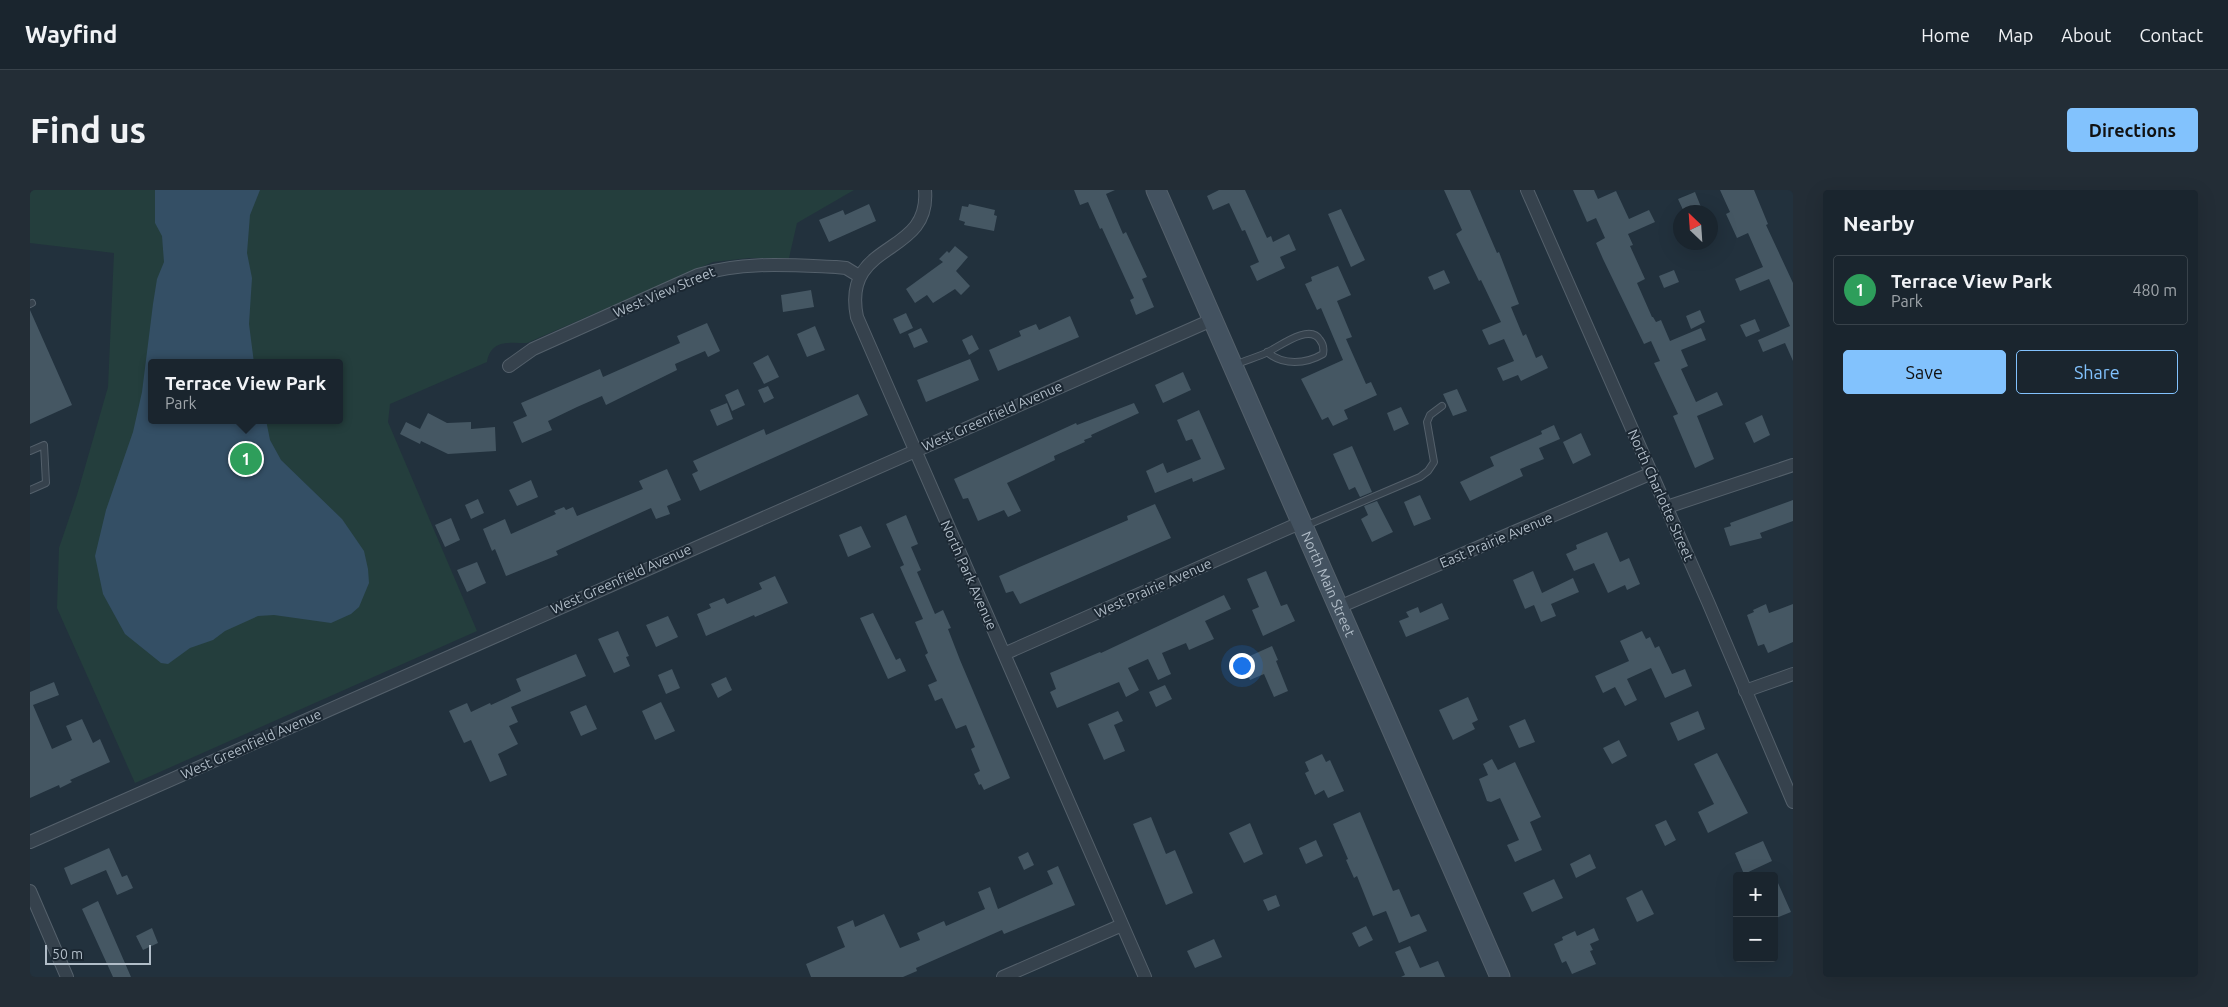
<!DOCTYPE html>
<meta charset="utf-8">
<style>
:root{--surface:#1a252e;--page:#232d36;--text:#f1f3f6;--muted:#9fa5aa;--line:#38424a;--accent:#82c2fd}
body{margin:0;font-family:Ubuntu,sans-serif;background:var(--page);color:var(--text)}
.controls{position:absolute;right:15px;bottom:15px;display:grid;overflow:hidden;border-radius:5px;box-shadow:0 5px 20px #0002}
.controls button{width:45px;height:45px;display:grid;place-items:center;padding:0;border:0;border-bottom:1px solid var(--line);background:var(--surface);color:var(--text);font:25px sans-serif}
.compass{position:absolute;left:1643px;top:15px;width:45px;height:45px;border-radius:50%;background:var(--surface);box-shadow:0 5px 20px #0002;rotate:335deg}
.scale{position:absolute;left:15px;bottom:12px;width:106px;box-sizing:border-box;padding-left:5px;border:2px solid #b1bdc8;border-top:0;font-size:14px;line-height:18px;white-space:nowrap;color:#b1bdc8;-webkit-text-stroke:4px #1b2732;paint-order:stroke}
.you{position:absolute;left:1211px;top:475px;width:18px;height:18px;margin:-12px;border:4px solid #fff;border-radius:50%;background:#1a73e8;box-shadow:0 0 0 8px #1a73e833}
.badge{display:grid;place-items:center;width:32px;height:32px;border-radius:50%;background:var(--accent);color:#fff;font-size:16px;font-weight:700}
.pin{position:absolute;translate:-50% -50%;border:2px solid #fff;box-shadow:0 1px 5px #0006}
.popup{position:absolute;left:118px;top:169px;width:195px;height:65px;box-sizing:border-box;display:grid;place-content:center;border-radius:5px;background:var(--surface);filter:drop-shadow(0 1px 4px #0005);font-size:16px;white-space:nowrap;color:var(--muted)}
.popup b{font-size:19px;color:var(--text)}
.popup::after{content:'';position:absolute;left:50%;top:100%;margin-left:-10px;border:10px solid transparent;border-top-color:var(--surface)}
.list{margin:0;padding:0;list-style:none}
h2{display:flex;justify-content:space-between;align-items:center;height:65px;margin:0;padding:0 20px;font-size:21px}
h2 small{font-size:16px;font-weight:400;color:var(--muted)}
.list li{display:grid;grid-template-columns:32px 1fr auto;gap:15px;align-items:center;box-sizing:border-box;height:70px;margin:0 10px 10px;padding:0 10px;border:1px solid var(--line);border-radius:5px}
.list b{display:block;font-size:19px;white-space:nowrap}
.list p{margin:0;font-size:16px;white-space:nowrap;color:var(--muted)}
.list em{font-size:16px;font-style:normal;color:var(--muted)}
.actions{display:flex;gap:10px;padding:15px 20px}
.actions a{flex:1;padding:11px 0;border:1px solid var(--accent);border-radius:5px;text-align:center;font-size:18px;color:var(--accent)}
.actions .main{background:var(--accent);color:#111}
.map{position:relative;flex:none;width:1763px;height:787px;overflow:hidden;border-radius:5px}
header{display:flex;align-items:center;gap:30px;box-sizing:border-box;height:70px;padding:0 25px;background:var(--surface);border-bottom:1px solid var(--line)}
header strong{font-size:24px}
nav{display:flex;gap:28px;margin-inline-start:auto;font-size:18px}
.intro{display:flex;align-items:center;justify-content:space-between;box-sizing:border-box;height:120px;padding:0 30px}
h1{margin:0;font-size:35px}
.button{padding:12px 22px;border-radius:5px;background:var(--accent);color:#111;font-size:18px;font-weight:700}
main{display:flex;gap:30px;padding:0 30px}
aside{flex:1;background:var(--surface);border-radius:5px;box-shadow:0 5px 20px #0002}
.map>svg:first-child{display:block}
.green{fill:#243e3d;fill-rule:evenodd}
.water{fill:#344f65}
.building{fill:#455763}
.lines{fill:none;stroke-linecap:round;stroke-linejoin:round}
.lane-casing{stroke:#54606b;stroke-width:8}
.street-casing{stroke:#54606b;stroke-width:14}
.secondary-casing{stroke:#54606b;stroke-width:21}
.lane{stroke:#36424d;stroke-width:6}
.street{stroke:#36424d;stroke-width:12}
.secondary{stroke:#435260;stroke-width:19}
.labels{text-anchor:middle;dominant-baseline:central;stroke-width:4;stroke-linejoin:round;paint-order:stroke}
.street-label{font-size:14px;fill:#b1bdc8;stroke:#1b2732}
</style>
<header>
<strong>Wayfind</strong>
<nav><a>Home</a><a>Map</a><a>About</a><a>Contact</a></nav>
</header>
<div class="intro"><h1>Find us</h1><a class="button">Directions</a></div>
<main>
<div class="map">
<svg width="1763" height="787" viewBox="0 0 1763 787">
<rect width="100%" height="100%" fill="#22313d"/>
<path class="green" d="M0,0H824L767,33L759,68H719L683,72L497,153C480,153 461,149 457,172L360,214L358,232L447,441L105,593L27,418L29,358L47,305L78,197L84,63L0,53ZM122,173H310V230H122Z"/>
<path class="water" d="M125,0H230L220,25L217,63L222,88L219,134L224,173H122V230H236L240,250L251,270L312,329L334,361L338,379L339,393L329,417L321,424L301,433L244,425L228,426L195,441L183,450L160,458L138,474L131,473L95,444L73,404L65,366L76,320L103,242L112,202L123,114L127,89L134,72L132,46L125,33Z"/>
<path class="building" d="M1044,0H1085L1076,4L1093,44L1096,42L1117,87L1112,89L1124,117L1106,125L1100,110L1104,108L1072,38L1070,39L1058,12L1050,15Z
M1189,0H1215L1237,48L1241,46L1243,52L1259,44L1266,60L1250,67L1255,78L1227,91L1220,76L1229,72L1215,40L1212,41L1199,13L1183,20L1177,6Z
M1414,0H1440L1467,63L1469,62L1489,114L1481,117L1493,146L1496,144L1506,168L1512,165L1518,178L1491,191L1488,185L1473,191L1467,178L1484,171L1474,149L1459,155L1452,140L1471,132L1451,90L1449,91L1426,44L1432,40Z
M1543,0H1564L1568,9L1586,1L1599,29L1619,20L1625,32L1598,44L1603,55L1600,56L1615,89L1607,93L1622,127H1623L1626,132L1631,130L1640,151L1671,138L1676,150L1651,160L1658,176L1651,179L1666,212L1687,202L1693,215L1667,226L1684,269L1665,278L1643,226L1648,224L1624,173L1630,171L1621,151L1614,154L1573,69L1566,53L1575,48L1566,28L1557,32Z
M1690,0H1724L1738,34L1736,35L1763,93V171L1755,153L1733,162L1728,150L1760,136L1739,89L1710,101L1705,89L1733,77L1718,43L1707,48L1696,24L1700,22Z
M1665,2L1673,22H1654L1648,9Z
M839,14L846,31L799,52L789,30L813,20L815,25Z
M939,14L965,20L964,25L967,26L964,41L934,35L935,32L929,30L932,16L938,17Z
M1311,19L1335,70L1321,77L1298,24Z
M925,56L938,67L926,81L940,96L931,105L925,99L903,113L897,105L885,113L876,99L913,72L909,69L917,61L919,63Z
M1308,76L1321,105L1307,111L1322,147L1316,149L1336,194L1341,192L1347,205L1314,220L1318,229L1303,236L1298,227L1292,230L1271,189L1313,170L1291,118L1287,120L1275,94L1282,91L1281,87Z
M1414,80L1420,93L1404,100L1398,87Z
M1644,80L1649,92L1634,98L1629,86Z
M781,100L784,117L753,122L751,105Z
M0,120L42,215L0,234Z
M1670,120L1675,132L1661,139L1656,126Z
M876,123L883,138L870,144L863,129Z
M1040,126L1049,147L968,181L959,160L991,146L989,141L1006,134L1009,140Z
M1725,129L1730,141L1716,147L1710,135Z
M677,133L690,161L678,167L675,161L645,174L647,180L576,215L572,206L547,217L518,231L522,240L492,253L483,232L497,226L491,213L570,179L573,187L650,153L647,146Z
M785,136L795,160L777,167L767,144Z
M891,138L898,152L884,158L878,144Z
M942,145L949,159L939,165L932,150Z
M738,165L749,187L734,194L723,173Z
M940,169L949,190L896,212L887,190Z
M1153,182L1161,200L1133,213L1125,195Z
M738,196L744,208L734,213L728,200Z
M708,199L715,215L702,221L695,205Z
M1427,199L1437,221L1423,226L1413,204Z
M828,204L838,225L670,301L662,284L668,281L663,271L734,239L736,245Z
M697,213L703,229L687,236L680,220Z
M1104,213L1109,223L1061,245L1062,247L1054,250L1055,252L1024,266L1025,270L977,293L991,321L978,327L974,320L948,331L938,308L933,309L924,289L1046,233L1047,235Z
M1371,217L1379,234L1364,241L1357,223Z
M1169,220L1195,279L1163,292L1162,288L1125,303L1116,281L1133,273L1137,283L1171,269L1162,249L1156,251L1147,230Z
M398,223L417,233L441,232V239L465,237L466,261L418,264L391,251L390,254L370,244L376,232L390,239Z
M1732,225L1740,245L1724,253L1715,233Z
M1524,235L1530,249L1509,258L1514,269L1490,279L1493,286L1440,311L1430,292L1464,276L1460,267L1512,244L1511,241Z
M1551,243L1561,265L1543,274L1533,252Z
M1322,256L1342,302L1330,307L1325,297L1319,300L1303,264Z
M637,279L651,310L637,316L640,324L626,329L621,318L526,361L528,365L476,386L465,359L462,361L453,339L475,329L481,344L526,324L524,321L534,317L536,320L543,317L547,326L613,299L609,291Z
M501,290L508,307L487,316L479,300Z
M1390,305L1401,329L1384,336L1374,312Z
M448,309L454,323L441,329L435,315Z
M1763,310V331L1730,343L1732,348L1700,356L1694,338L1701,336L1700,333Z
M1347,311L1363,342L1342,352L1331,329L1338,325L1334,316Z
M1125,314L1141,348L990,414L983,401L976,403L969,386L1098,330L1097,326Z
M876,325L888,354L881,357L891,380L887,382L905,424L913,420L921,438L918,439L930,470L980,588L954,600L951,594L949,595L944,584L950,581L941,559L945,557L936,535L926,539L912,508L905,511L898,495L907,491L895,465L898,463L885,432L893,429L870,377L874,375L856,334Z
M421,328L430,350L415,357L405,335Z
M831,336L841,357L818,367L809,345Z
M1577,342L1590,372L1599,368L1610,394L1597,400L1595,395L1578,403L1564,373L1544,381L1536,364L1547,359L1546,355Z
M447,372L456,393L437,402L427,380Z
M1236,381L1251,416L1257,414L1265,431L1233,446L1222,420L1229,417L1217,389Z
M1503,381L1512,403L1543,388L1549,402L1521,414L1526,426L1511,432L1504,415L1495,419L1483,390Z
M745,386L758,413L725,427L724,425L676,446L667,424L681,418L679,414L694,408L697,414L732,399L729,393Z
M1194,405L1201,419L1175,431L1184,449L1159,460L1156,453L1132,463L1141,484L1128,490L1118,469L1098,478L1109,500L1096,507L1089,492L1027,518L1020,502L1026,499L1020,483L1070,462L1071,463Z
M1412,413L1419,429L1376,447L1369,431L1379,427L1376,422L1388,417L1390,423Z
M1736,414L1739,423L1763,414V452L1738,463L1734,454L1728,456L1717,425L1724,422L1723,420Z
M843,423L866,470L870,468L876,481L858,489L830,428Z
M638,426L648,447L626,457L616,435Z
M588,441L599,466L596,467L600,476L584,483L568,449Z
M1612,441L1616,449L1620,447L1625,458L1629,456L1642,484L1655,479L1662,496L1635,508L1621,478L1597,489L1607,510L1595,516L1585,497L1573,503L1565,486L1599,471L1590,451Z
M1242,456L1248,470L1246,471L1258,501L1244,507L1234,484L1220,490L1211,470Z
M546,464L556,486L481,517L488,532L479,536L488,554L468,564L477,585L460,592L441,550L434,553L419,521L437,513L441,522L460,513L461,515L491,501L486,489Z
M642,479L650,498L636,504L628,485Z
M696,487L702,500L688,508L681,494Z
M24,492L29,505L3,515L22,559L42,550L36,536L52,529L63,553L70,549L80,572L40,590L42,592L30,598L29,595L0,608V502Z
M1135,495L1142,509L1126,517L1119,502Z
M1438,507L1448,530L1442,533L1445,539L1423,550L1409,520Z
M631,512L645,541L625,550L612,521Z
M556,515L567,539L551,546L540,522Z
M1088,521L1093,531L1084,535L1095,561L1074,570L1058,534Z
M1668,521L1675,539L1648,551L1640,533Z
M1495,529L1505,552L1489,558L1479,536Z
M1589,550L1597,566L1582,574L1573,558Z
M1687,563L1718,623L1678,643L1668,622L1684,614L1664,574Z
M1292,564L1296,572L1300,570L1314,601L1298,608L1294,600L1285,605L1275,583L1279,581L1275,572Z
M1462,569L1468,580L1485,572L1511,627L1500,632L1512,660L1485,672L1477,655L1489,650L1470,608L1461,612L1457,611L1449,589L1458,585L1453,574Z
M1330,622L1363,701L1369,699L1381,727L1389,724L1397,741L1369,753L1356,721L1343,726L1327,686L1324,688L1316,670L1318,669L1303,634Z
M1121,627L1136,664L1145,660L1163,703L1136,715L1103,634Z
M1636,630L1646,650L1635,656L1625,635Z
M1220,633L1233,664L1214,673L1199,643Z
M1286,650L1293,666L1276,674L1269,658Z
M1733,651L1742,671L1714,684L1705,663Z
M79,658L92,687L97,685L103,698L87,705L76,680L41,695L34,678Z
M998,662L1004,675L994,680L988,667Z
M1560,664L1566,678L1546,688L1540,674Z
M1028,676L1045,715L974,744L972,740L886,778L887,781L873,787H781L776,774L815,757L807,737L823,730L825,737L854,724L870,758L890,750L887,743L914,731L916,736L955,719L948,702L960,697L968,719L1023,694L1017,681Z
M1744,684L1761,722L1744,729Z
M1524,689L1533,708L1502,722L1493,703Z
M1612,700L1624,724L1607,732L1596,708Z
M1246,705L1250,716L1238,721L1233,710Z
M68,711L101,787H83L52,719Z
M1336,736L1343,750L1329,757L1322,743Z
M122,738L128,753L113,760L106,746Z
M1564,738L1569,750L1560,754L1563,760L1560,761L1566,774L1542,784L1536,771L1532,773L1524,754L1533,750L1532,747L1545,741L1547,746Z
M1184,749L1192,767L1165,778L1157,761Z
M1380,756L1390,778L1408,771L1415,787H1371L1375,785L1365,762Z"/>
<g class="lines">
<defs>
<path id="lane" d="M0,114L2,113
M1205,175C1216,170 1228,167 1238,162C1250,156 1280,133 1290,150C1294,155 1294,159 1293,164C1276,174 1253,176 1237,162
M0,261L14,255L16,293L0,300
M1275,336L1390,287L1398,281L1404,272L1397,232L1400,225L1412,216"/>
<path id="street" d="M895,0C901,68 811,49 827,127L1115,787
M1497,0L1678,412L1763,612
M479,176L503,159L668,85C713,71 760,75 806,77L816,78L829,86
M1637,317L1763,275
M1309,417L1622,283
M974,464L1272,332
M1715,501L1763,484
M0,652L1184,129
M0,701L37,787
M973,787L1092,735"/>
<g id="secondary">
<path id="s1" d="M1126,0L1470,787"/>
</g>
</defs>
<use href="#lane" class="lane-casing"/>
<use href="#street" class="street-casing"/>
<use href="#secondary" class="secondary-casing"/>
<use href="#lane" class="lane"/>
<use href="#street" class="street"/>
<use href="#secondary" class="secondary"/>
</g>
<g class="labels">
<g class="street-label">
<text transform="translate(634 102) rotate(-23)">West View Street</text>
<text transform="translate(962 226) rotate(-24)">West Greenfield Avenue</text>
<text transform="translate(1631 305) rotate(66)">North Charlotte Street</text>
<text transform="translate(1466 350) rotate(-23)">East Prairie Avenue</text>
<text transform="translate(939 385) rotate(66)">North Park Avenue</text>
<text transform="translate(591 389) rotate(-24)">West Greenfield Avenue</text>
<text stroke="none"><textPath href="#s1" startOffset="430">North Main Street</textPath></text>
<text transform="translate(1123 398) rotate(-24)">West Prairie Avenue</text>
<text transform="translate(221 554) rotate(-24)">West Greenfield Avenue</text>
</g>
</g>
</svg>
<div class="controls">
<button>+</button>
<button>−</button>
</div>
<svg class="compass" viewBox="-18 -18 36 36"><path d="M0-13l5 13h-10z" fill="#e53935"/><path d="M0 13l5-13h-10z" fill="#9fa5aa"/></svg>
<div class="scale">50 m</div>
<div class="you"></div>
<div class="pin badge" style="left:216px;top:269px;background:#2e9e5b">1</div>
<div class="popup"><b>Terrace View Park</b>Park</div>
</div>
<aside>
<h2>Nearby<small></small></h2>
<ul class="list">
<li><span class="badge" style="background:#2e9e5b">1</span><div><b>Terrace View Park</b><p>Park</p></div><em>480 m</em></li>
</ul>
<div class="actions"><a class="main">Save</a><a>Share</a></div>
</aside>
</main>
